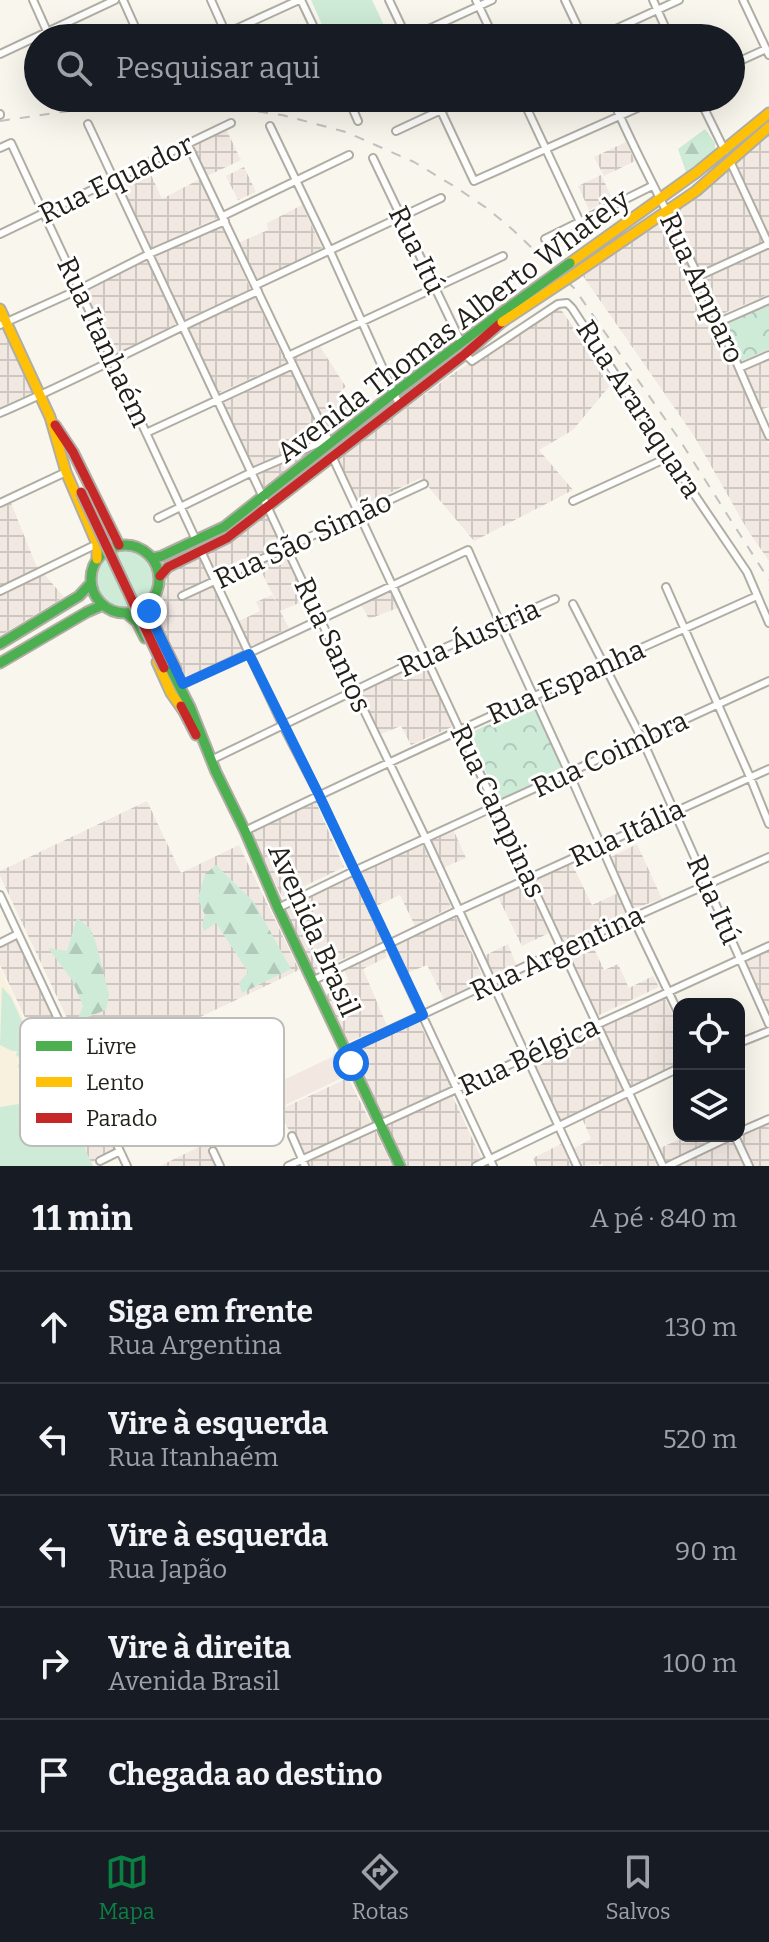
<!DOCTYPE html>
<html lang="pt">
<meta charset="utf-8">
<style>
:root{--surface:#171b24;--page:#242831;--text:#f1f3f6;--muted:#9ea1a6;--line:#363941;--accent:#0b8043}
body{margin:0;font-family:Bitter,serif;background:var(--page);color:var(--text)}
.controls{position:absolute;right:24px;bottom:24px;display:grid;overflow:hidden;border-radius:16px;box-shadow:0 8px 32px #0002}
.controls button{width:72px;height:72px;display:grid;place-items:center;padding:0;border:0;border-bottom:2px solid var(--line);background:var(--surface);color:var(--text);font:40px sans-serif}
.stop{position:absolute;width:24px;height:24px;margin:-18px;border:6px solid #1a73e8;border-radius:50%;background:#fff}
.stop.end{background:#1a73e8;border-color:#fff;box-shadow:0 2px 8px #0008}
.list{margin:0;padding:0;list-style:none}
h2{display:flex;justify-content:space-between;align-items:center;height:104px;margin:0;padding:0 32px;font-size:34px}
h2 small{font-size:26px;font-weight:400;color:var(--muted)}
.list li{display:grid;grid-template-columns:52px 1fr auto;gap:24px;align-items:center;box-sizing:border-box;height:112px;padding:0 32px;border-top:2px solid var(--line)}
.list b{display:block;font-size:30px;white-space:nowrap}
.list p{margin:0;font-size:26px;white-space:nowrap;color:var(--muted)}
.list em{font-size:26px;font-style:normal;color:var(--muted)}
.icon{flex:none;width:44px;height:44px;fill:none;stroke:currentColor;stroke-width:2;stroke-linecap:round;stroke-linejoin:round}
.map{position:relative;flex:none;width:769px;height:1166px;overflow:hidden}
.search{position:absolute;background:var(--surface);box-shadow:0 8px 32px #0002;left:24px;right:24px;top:24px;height:88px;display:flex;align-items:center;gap:20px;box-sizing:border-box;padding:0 28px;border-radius:44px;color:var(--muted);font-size:30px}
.sheet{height:664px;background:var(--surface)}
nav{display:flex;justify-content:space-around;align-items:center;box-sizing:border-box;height:112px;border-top:2px solid var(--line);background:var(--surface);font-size:22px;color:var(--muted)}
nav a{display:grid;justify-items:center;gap:4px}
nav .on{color:var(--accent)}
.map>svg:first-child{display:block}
.built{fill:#f8f1dd}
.industrial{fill:url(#industrial-grid)}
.education{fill:#f3e7e1}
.grass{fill:#ceebd8}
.forest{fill:url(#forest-firs)}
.park{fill:url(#park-crowns)}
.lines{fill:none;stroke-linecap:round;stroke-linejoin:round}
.street-casing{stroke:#b0ada5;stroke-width:10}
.fast-casing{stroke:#b0ada5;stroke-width:13}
.slow-casing{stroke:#b0ada5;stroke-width:13}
.jam-casing{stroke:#b0ada5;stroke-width:13}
.street{stroke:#fefefc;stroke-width:6}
.fast{stroke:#4caf50;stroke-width:9}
.slow{stroke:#ffc107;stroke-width:9}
.jam{stroke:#c62828;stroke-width:9}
.rail{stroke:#c2c1bf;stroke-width:2;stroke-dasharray:10 10;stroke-linecap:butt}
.fast-bridge-casing{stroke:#b0ada5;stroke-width:13;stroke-linecap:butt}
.slow-bridge-casing{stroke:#b0ada5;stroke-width:13;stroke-linecap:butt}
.jam-bridge-casing{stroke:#b0ada5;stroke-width:13;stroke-linecap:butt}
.fast-bridge{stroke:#4caf50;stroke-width:9}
.slow-bridge{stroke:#ffc107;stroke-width:9}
.jam-bridge{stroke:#c62828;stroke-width:9}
.route{stroke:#1a73e8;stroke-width:10}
.labels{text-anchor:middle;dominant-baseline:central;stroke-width:6;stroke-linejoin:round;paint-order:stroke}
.street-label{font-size:28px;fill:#211f17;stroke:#fff}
.key{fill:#fff;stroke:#bcbcb9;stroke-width:2}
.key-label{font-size:22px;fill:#211f17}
</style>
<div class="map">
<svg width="769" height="1166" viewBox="0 0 769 1166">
<defs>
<pattern id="industrial-grid" width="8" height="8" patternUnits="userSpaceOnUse" patternTransform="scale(2)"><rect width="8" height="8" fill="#f1e8e2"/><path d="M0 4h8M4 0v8" fill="none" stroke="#cec7c1"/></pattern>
<pattern id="forest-firs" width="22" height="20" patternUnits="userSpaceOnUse" patternTransform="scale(2)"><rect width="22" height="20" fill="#ceebd8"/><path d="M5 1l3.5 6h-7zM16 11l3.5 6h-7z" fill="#b1c9b9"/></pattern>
<pattern id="park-crowns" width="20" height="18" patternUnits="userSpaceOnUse" patternTransform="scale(2)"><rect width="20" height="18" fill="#ceebd8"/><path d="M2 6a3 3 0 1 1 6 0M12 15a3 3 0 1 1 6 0" fill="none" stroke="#b1c9b9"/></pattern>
</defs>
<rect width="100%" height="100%" fill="#f9f6ed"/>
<path class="built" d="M0,969L5,980L93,1166H0Z"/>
<path class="industrial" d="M226,129L241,160L207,176L191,146Z
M769,132V239L733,163Z
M626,142L635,161L604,176L594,157Z
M244,167L256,192L238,200L226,176Z
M148,168L162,199L200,179L219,217L150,249L119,182Z
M730,169L764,243L700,272L670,212L716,177Z
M601,175L612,198L589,210L578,186Z
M302,205L322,248L257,281L238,243L268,230L267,223Z
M667,218L711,312L769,445V561L747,529L694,436L583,276Z
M221,226L251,290L185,321L153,256Z
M769,247V294L720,315L702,277Z
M147,260L179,324L114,356L83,290Z
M254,296L286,363L218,393L186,326Z
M560,308L612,383L573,430L539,450L573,490L474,541L421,478L360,507L337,458L457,371Z
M0,319L34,393L0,407Z
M319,345L346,387L341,390L353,417L327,431L293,357Z
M769,357V407L760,410L742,369Z
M290,369L326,443L262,489L221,400Z
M11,503L36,565L64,597L0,636V508Z
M267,509L284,546L216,578L204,552Z
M284,551L306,600L280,611L289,628L250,647L237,622L260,611L256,602L272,595L280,609L257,563Z
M201,556L244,651L184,679L154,616V604L166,574Z
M389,590L398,608L369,619L360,603Z
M423,661L454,726L411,745L401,726L378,735L357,692Z
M315,800L344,867L282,897L250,832Z
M147,801L181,873L239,845L299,970L91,1069L0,876V871Z
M453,829L466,858L443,868L429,840Z
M422,843L451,907L415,926L400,895L374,907L357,872Z
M637,844L662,899L632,909L609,858Z
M571,862L592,905L618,893L626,915L564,943L534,879Z
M352,876L383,942L313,972L283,910Z
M525,883L549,933L522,946L497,895Z
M455,915L484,980L444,999L427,965L405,974L393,947Z
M17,937L84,1081L60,1091L0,965V945Z
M590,940L604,970L618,964L629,988L653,976L659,987L595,1017L565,951Z
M508,944L516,964L493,975L484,956Z
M384,948L387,957L363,969L387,1026L346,1043L326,995L349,982L344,969Z
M769,949V1018L741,962Z
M665,999L679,1027V1064L560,1120L532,1059Z
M419,1022L451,1087L382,1118L349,1053Z
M348,1078L371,1123L301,1156L279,1110Z
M87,1085L118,1150L91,1163L60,1097Z
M452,1095L485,1166H404L385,1126Z
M625,1095L657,1166H604L603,1164L581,1166L573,1149L591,1139L581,1116Z
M769,1123V1166H753L739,1136Z
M375,1130L392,1166H297Z
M679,1136H723L665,1163L658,1149L680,1139Z
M734,1139L745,1166H676Z
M207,1143L217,1166H160Z
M561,1144L571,1166H536L533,1158Z"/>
<path class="education" d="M335,1048L334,1062L337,1066L344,1067L348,1075L273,1111L262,1090L332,1057Z"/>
<path class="grass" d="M311,0H372L390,38H328Z
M95 580a30 30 0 1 1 60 0a30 30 0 1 1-60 0Z
M2,987L11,997L43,1068L38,1070L33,1069L30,1062L17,1068L21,1059L16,1055L17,1051H12L0,1045Z
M53,1080L93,1166H0V1107L38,1101L47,1094Z"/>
<path class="forest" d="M705,129L715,143V150L686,172L678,149Z
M216,865L254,902L291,969L242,993L239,983L248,972L216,923L204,931L202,924L205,915L198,899L205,874Z
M77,918L90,928L96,943L109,995L106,1010L77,1021L83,1006L72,980L48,948L67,951Z"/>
<path class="park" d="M769,302V349L740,362L723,323Z
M533,703L564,769L499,800L468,734Z"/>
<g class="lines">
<defs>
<path id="street" d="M33,0L50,38
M123,0L140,38
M211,0L228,38
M301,0L319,38
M389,0L407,38
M476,0L494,38
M565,0L583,38
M653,0L670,38
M743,0L769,55
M216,38L299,0
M409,38L492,0
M596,38L679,0
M0,54L115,0
M731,65L766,49
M348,98L358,121
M435,98L474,181L660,98
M522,98L580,222
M612,98C635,153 664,204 689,257C718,316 742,377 769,436
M699,98L725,151
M0,114V115
M88,124L320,619L426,839L577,1166
M270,126L330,251L399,404
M396,131L467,98
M188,145L330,443
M0,148L11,143L196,540
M373,158L461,342
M730,161L769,245
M223,216L349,155
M0,234L231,123
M545,239L652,186
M699,276L769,244
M256,285L441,198
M719,322L769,300
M0,325L80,289L149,254L225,221
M465,354L472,361L558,304L567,303L572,308L669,457L747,572L769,623
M288,356L503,256
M739,368L769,355
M0,413C87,375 172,330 258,291
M146,433L293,365
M332,456L663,1166
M573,501L669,457
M0,503L66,472
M158,518L252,472L317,444L327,438
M201,551L283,726L319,795L493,1166
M666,587L750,777L769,824
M0,591L97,544
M182,596L424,484
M573,604L642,739L769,1024
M183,684L468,550L500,623L569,773L633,918L679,1014
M211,760L426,656L555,599
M245,831C414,749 586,673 757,596
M0,895L127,1166
M278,908L354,871L769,681
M0,943L18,934
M312,981L459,910L769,769
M739,1043L769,1031
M345,1051L562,949L769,857
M65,1093L88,1081
M739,1132L769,1119
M292,1136L305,1166
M735,1136L749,1166
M213,1151L220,1166
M100,1161L120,1151
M288,1166L769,946
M476,1166L679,1068
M668,1166L731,1136"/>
<path id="fast" d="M91 579a34 34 0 1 1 68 0a34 34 0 1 1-68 0Z
M153,558L162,556L224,527L394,393L497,316
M126,613L137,622L145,638
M0,644L79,596L91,583
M0,663L87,612L103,605
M169,666L190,707L216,772L245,831L278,908L400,1166"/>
<path id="slow" d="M570,263L697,172L769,113
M576,273L696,191L769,127
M0,309L50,417L66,472L97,544V559
M157,662L171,693L183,710"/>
<path id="jam" d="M55,425L73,452L119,545
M160,576L168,567L227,538L465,354L502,322
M152,602L149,611L151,618L176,669
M181,706L196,735"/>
</defs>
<use href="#street" class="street-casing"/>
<use href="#fast" class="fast-casing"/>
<use href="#slow" class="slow-casing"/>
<use href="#jam" class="jam-casing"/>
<use href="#street" class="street"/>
<use href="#fast" class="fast"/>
<use href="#slow" class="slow"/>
<use href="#jam" class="jam"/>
<path class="rail" d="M0,121L117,104L202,103L282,115L346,132L414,162L457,188L488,209L513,230L574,288L679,439L769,580"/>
<defs>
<path id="fast-bridge" d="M497,316L570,263"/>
<path id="slow-bridge" d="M502,322L576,273"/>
<path id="jam-bridge" d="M81,492L164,668"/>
</defs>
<use href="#fast-bridge" class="fast-bridge-casing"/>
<use href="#slow-bridge" class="slow-bridge-casing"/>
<use href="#jam-bridge" class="jam-bridge-casing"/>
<use href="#fast-bridge" class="fast-bridge"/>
<use href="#slow-bridge" class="slow-bridge"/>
<use href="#jam-bridge" class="jam-bridge"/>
</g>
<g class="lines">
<path class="route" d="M149,611L151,618L183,684L249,654L319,795L423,1015L345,1051L351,1063"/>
</g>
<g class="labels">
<g class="street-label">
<text transform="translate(116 179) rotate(-26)">Rua Equador</text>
<text transform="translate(417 250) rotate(64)">Rua Itú</text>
<text transform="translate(702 288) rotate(65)">Rua Amparo</text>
<text transform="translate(453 326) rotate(-37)">Avenida Thomas Alberto Whately</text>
<text transform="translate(104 342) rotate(65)">Rua Itanhaém</text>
<text transform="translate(639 409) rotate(57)">Rua Araraquara</text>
<text transform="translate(303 540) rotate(-25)">Rua São Simão</text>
<text transform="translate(469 638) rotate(-24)">Rua Áustria</text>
<text transform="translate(333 645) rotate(65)">Rua Santos</text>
<text transform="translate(566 682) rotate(-24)">Rua Espanha</text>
<text transform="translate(610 754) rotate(-25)">Rua Coimbra</text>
<text transform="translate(498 811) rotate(65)">Rua Campinas</text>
<text transform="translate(627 833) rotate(-25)">Rua Itália</text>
<text transform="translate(714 900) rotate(66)">Rua Itú</text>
<text transform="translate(314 930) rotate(66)">Avenida Brasil</text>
<text transform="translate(557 953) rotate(-25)">Rua Argentina</text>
<text transform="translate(529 1056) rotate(-25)">Rua Bélgica</text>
</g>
</g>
<rect x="20" y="1018" width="264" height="128" rx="12" class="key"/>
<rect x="36" y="1041" width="36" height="10" fill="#4caf50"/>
<rect x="36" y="1077" width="36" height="10" fill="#ffc107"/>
<rect x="36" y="1113" width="36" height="10" fill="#c62828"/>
<g class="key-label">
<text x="86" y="1054">Livre</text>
<text x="86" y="1090">Lento</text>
<text x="86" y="1126">Parado</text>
</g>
</svg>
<div class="controls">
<button><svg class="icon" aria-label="locate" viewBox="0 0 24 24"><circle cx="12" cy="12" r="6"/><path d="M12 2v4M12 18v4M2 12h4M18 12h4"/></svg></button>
<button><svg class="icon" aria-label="layers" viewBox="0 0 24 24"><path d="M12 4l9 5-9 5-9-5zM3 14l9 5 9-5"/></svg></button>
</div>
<div class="stop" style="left:351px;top:1063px"></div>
<div class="stop end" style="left:149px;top:611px"></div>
<div class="search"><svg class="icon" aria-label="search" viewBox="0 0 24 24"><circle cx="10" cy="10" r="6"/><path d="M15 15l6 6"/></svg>Pesquisar aqui</div>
</div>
<section class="sheet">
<h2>11 min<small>A pé · 840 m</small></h2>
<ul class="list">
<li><svg class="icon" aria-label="ahead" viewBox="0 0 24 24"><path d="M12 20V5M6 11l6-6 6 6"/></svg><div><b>Siga em frente</b><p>Rua Argentina</p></div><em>130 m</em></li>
<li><svg class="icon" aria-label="left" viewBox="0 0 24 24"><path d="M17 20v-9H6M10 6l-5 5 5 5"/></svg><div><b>Vire à esquerda</b><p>Rua Itanhaém</p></div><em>520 m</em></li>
<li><svg class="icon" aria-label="left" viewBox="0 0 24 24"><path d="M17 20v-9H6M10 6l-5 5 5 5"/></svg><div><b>Vire à esquerda</b><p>Rua Japão</p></div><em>90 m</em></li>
<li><svg class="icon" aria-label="right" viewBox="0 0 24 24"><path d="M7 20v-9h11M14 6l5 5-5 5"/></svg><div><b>Vire à direita</b><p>Avenida Brasil</p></div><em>100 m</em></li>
<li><svg class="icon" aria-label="arrive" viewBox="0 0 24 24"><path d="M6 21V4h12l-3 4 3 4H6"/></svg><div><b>Chegada ao destino</b></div></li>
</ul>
</section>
<nav>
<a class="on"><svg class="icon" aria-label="map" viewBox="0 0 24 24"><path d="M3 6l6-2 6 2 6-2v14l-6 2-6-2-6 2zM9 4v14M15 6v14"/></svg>Mapa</a>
<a><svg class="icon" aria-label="directions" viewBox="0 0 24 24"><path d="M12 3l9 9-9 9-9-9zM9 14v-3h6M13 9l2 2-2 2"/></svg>Rotas</a>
<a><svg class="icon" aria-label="saved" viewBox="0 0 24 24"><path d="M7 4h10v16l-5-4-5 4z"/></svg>Salvos</a>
</nav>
